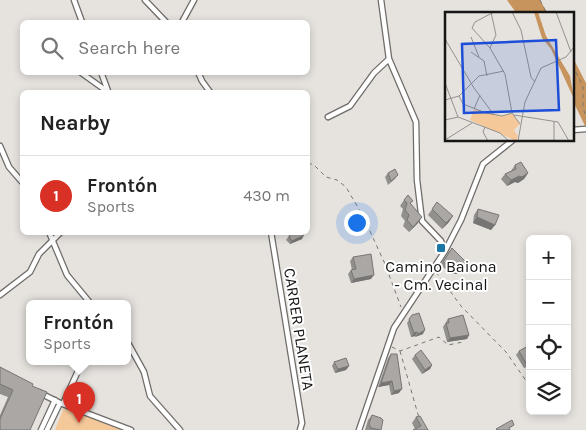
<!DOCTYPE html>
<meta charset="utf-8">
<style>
:root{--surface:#fff;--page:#f6f6f6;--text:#222;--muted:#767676;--line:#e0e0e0;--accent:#d93025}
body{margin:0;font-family:Karla,sans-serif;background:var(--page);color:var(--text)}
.controls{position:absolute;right:15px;bottom:15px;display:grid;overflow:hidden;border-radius:8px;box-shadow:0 2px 8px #0003}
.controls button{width:45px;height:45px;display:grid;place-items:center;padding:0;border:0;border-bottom:1px solid var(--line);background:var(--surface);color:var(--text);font:25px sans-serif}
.you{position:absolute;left:356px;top:222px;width:18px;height:18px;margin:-12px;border:4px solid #fff;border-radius:50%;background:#1a73e8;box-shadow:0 0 0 8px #1a73e833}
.badge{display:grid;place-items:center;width:32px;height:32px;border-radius:50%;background:var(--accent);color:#fff;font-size:16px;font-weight:700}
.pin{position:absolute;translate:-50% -41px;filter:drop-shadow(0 1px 2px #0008)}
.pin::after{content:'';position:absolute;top:26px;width:18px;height:15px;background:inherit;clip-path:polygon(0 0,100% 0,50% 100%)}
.popup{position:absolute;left:26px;top:300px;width:105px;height:65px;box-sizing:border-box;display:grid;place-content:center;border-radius:8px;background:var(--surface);filter:drop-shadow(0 1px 4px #0005);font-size:16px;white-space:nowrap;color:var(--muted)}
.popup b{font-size:19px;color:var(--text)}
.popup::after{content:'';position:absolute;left:50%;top:100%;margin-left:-10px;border:10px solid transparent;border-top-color:var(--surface)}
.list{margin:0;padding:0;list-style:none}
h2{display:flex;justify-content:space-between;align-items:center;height:65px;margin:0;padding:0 20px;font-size:21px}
h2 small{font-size:16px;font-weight:400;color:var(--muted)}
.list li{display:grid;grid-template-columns:32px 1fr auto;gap:15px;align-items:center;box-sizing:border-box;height:80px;padding:0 20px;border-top:1px solid var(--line)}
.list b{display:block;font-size:19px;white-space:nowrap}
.list p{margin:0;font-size:16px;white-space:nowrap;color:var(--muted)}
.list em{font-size:16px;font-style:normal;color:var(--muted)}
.icon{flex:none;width:28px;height:28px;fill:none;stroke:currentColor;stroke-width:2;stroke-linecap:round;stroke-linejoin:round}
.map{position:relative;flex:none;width:586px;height:430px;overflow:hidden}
.search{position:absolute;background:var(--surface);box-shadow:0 2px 8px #0003;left:20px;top:20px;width:290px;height:55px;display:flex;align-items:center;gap:12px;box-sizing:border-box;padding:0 18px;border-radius:8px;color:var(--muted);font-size:19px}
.panel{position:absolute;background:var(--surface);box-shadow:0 2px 8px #0003;left:20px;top:90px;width:290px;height:145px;border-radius:8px}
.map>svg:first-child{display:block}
.green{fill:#f5c89a}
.forest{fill:#c8945d}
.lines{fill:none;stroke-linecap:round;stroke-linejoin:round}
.street-casing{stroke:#6e6b68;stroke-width:7}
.path{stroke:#787673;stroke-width:1;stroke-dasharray:4 4;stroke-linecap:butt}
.street{stroke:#fff;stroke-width:4.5}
.wall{fill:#92908d}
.shaded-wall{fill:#777573}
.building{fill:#aaa7a4;stroke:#777573}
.poi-dot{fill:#1c77a5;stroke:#fff;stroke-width:2}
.labels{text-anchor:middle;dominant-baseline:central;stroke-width:4;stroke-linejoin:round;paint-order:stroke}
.poi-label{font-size:16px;fill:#171514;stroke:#fff}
.street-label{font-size:16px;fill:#171514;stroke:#fff}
.inset-road{fill:none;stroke:#93918e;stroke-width:1}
.view{fill:#1d4ed8;fill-opacity:0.15;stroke:#1d4ed8;stroke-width:2.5}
.inset-edge{fill:none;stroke:#171514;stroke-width:2.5}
</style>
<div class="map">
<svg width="586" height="430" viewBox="0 0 586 430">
<rect width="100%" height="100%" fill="#e6e3df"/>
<path class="green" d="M64,407L131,430H55Z"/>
<path class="forest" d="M507,0H540L548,14H517Z
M572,56L586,83V128L572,99Z"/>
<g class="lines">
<defs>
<path id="street" d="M74,0L82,22
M145,0L166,22
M381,0L389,59L416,122L417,180L422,221L441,241L445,251
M182,22L194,0
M80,72L108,92
M101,72L108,91
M198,72L202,81L210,92
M328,117L350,106L374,73L389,59
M572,130L586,129
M0,146L9,167L22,182
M49,232L67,275L91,304
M271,232L302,423L300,430
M0,295L30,272L39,254L61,232
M128,343L144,372L150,396L180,430
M40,393L60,403L131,430
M63,404L82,362
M41,430L55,400
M47,430L60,403
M359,430L394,328L445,251L461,220L483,164L513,140"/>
</defs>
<use href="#street" class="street-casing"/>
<path class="path" d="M540,0L547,14
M572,65L583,86V106L586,119
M308,163L314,165L326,177L337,180L346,187L364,218L385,264L401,307
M436,272L461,306L506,352L529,385
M392,347L400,351L439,337L448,345L463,342
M400,351L419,418"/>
<use href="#street" class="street"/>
</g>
<path class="wall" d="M515,165L528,173L524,179L518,183L515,182L507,186L501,179L505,174L511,171Z
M388,173L398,175L395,179L388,185L385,177Z
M404,200L411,204L418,223L409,232L403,226L405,221L401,216L403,209L400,206Z
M437,202L449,222L442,229L428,215Z
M478,209L495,225L491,230L473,223L474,215Z
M289,236L302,239L290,244L286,240Z
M452,248L467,263L457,274H452L440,265Z
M353,257L371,279L351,283L348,274L351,270H352L350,261Z
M412,315L423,334L415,337V336L411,337L407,323Z
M448,319L469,335L467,339L447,342L443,327Z
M519,351L530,365L524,368L516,355Z
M391,354L399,393L391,395L389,385L378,387L388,358Z
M415,355L432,365L430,369L422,374L412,359Z
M334,362L349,366L346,370L335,373L332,366Z
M0,367L32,386L0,430V415L8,397L0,394Z
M372,415L381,430H365L368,420Z
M416,417L428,430L415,429L412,423Z"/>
<path class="shaded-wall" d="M528,173L524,179L518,183L515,182L507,186L511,180Z
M453,216L449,222L442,229L446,223Z
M422,217L418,223L409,232L413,227Z
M477,217L495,225L491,230L473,223Z
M304,235L302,239L290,244L292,241Z
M467,263L457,274H452L454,270Z
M374,275L371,279L351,283L354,279Z
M425,330L423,334L415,337L418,334Z
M417,332L415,336L411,337L414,333Z
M469,335L467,339L447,342L450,338Z
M530,363V365L524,368L527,365Z
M432,365L430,369L422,374L425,370Z
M349,366L346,370L335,373L338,369Z
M392,381L389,385L378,387L381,383Z
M402,389L399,393L391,395L394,391Z"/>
<path class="building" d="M521,162L528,173L522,177L519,176L511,180L505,174L516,169L515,165Z
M395,169L398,175L391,181L388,173Z
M408,195L413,201L410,203L422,217L413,227L407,220L409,215L405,210L407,203L404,200Z
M437,202L453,216L446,223L432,209Z
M478,209L499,215L495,225L477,217Z
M295,232H303L304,235L292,241L289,236Z
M452,248L467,263L459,270H454L443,262Z
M371,254L374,275L354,279L351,270L356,269L353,257Z
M419,313L425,330L418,334L417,332L414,333L409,319L412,315Z
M463,315L469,335L450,338L446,323H449L448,319Z
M528,346L530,348V363L527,365L519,351Z
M421,350L432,365L425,370L415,355Z
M391,354H397L402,389L394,391L392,381L381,383Z
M346,358L349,366L338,369L334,362Z
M0,367L33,384L32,386L47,392L30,430H0V419L13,390L0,384Z
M372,415L381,418L383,420L381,430L371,428L369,424Z
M420,416L428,430H413L421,426L416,417Z
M512,420L514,425L509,428L510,430H497L496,429Z"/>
<rect class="poi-dot" x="436" y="243" width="10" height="10" rx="2.5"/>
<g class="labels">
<g class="poi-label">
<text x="441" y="266">Camino Baiona<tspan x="441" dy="18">- Cm. Vecinal</tspan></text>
</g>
<g class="street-label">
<text transform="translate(299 329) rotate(81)">CARRER PLANETA</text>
</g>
</g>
<g transform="translate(445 12)">
<rect width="129" height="129" fill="#e6e3df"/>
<path d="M29,97L57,104L67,101L75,112L69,118L73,124L71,129L25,108Z" fill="#f5c89a"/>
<path d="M89,0H93L101,24L125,64L129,87L106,37L97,26Z" fill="#c8945d"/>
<path class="inset-road" d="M46,0L51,23L45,36L60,62L67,101M67,0L76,18L86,65L90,70M111,0L126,40M26,25L34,45M0,27L29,76L49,103M45,36L27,16L30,10L49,0M26,40L39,49L42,64M0,71L13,105M14,84L18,92L41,101L57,104L67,101L75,112M0,88L14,84L34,64L59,59M29,97L35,83M69,103L113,110L124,129M0,108L13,105L55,121L64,129M40,115L38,120L43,129M0,128L27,111M73,129L80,90L96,56L121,45L129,35M109,129V109"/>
<path class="view" d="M111,28L114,98L19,101L17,32Z"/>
<rect width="129" height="129" class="inset-edge"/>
</g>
</svg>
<div class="controls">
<button>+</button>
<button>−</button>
<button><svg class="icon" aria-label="locate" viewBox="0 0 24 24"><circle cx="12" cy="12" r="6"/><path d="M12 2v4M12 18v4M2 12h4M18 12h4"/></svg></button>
<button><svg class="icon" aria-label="layers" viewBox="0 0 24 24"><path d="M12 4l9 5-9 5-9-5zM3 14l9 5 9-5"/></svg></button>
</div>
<div class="you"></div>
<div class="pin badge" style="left:79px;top:423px">1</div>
<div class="popup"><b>Frontón</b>Sports</div>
<div class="search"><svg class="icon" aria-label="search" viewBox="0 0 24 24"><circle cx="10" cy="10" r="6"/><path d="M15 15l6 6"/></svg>Search here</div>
<section class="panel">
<h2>Nearby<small></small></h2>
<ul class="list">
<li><span class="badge">1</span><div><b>Frontón</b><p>Sports</p></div><em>430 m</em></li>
</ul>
</section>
</div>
